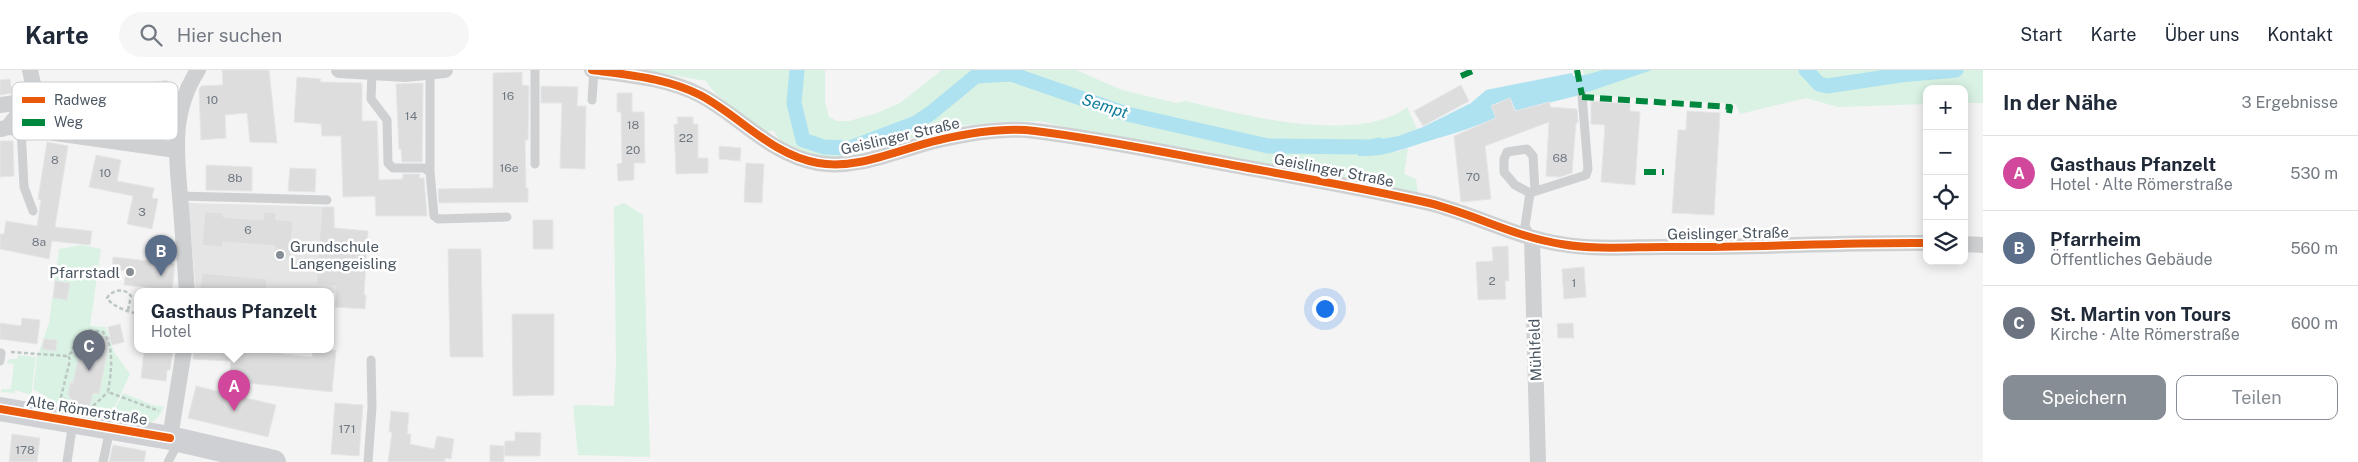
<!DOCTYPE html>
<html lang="de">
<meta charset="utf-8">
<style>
:root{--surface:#fff;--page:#f6f6f7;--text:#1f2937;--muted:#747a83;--line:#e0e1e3;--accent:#868d94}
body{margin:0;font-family:"Public Sans",sans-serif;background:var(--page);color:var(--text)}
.controls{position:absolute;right:15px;top:15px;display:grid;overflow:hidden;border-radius:10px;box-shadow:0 2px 12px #0003}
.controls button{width:45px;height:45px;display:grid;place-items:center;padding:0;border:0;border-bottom:1px solid var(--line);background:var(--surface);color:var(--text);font:25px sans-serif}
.you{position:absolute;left:1324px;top:238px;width:18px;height:18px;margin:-12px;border:4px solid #fff;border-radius:50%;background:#1a73e8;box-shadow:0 0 0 8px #1a73e833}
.badge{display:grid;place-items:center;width:32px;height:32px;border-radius:50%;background:var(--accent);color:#fff;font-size:16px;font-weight:700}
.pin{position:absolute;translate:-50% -41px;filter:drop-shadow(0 1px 2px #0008)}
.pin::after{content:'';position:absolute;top:26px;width:18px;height:15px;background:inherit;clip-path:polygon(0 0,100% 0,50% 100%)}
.popup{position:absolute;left:134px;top:218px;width:200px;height:65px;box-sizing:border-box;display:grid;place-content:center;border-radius:10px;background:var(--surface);filter:drop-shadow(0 1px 4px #0005);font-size:16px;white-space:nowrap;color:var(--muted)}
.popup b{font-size:19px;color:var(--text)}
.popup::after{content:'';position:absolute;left:50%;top:100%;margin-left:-10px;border:10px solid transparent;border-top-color:var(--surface)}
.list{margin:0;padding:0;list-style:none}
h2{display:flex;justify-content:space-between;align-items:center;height:65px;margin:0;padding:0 20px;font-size:21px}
h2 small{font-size:16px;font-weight:400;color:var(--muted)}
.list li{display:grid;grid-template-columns:32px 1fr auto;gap:15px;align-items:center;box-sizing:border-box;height:75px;padding:0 20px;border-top:1px solid var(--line)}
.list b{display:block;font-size:19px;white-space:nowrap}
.list p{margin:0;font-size:16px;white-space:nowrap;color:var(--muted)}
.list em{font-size:16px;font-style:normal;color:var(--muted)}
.actions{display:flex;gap:10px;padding:15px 20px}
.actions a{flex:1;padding:11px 0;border:1px solid var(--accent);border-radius:10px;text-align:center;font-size:18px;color:var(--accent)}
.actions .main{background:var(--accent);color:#fff}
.icon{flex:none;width:28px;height:28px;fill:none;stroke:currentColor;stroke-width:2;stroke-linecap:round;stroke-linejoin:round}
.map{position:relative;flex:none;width:1983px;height:392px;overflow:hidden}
header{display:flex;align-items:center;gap:30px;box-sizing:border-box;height:70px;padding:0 25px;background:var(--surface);border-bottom:1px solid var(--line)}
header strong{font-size:24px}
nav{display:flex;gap:28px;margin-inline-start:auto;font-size:18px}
.search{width:350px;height:45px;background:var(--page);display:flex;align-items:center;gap:12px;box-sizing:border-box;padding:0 18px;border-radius:28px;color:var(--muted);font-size:19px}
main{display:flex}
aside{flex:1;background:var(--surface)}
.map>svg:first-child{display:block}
.education{fill:#e6e5e6}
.green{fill:#d9f2e3}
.water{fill:#aee2f0}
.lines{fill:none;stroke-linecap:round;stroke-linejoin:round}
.canal{stroke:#aee2f0;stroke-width:15}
.building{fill:#ddddde;stroke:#e5e6e7}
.path{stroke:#bcc7c4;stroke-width:2.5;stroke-dasharray:4 2.5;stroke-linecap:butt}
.service{stroke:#ced0d2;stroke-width:9}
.minor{stroke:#ced0d2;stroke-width:16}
.secondary{stroke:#ced0d4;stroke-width:24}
.quiet{stroke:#00873e;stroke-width:6;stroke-dasharray:12 6;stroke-linecap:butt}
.cycleway-casing{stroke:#fff;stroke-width:11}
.cycleway{stroke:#e8590c;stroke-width:8}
.poi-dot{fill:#868d94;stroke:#fff;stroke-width:2}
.labels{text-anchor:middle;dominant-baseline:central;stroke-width:5;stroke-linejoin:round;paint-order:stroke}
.number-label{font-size:12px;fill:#707881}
.street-label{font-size:15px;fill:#4a5661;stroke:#fff}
.poi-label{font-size:15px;fill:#4a5661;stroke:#fff;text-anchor:start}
.water-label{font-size:16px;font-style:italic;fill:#0c7c9b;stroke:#fff}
.key{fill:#fff;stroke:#c9ccd0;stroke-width:1}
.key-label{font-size:14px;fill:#4a5661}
</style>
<header>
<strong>Karte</strong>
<div class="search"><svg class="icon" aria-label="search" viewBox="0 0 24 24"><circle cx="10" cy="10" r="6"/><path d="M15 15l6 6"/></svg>Hier suchen</div>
<nav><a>Start</a><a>Karte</a><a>Über uns</a><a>Kontakt</a></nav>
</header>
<main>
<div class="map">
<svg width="1983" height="392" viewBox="0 0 1983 392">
<rect width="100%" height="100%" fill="#f4f4f4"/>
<path class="education" d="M188,133L334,137L335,158L368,161L364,225L276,219V222H196Z"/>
<path class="green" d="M645,0H825V32L829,47L837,51H849L877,43L900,33L942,0H1076L1122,20L1176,33L1186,31C1242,45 1359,75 1407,37L1417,59L1398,66L1363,72L1397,82L1408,78L1404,104L1416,109L1418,125L1068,58L1040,51L997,52L957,56L849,86L825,88L798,84L780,71L773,60L765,63C748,47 716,29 706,11Z
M1583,0H1983V33H1964V19H1927V34L1838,37L1806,28L1740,44L1736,34L1588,25Z
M624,133L643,145L650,387L578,385L573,335L614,336L616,293L614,137Z
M82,175L101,179L90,256L106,257L114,282L130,304L110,347L69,340L33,319L37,288L49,253L59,179Z
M18,285L36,287L31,325L15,320V323L1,322L2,319H11L14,294L6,293L10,289H17Z
M123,323L153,335L164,337L159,346L149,355L111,347Z"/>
<path class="water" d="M1603,0H1652L1576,26L1516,41L1510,28L1492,35L1496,48C1470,59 1445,66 1419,74C1396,81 1383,87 1358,86L1359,73L1398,66L1423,57L1471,33L1486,20L1572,3L1573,6L1585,5Z"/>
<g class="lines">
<path class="canal" d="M797,0L794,33L803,70L824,77L850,78L916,53L931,43L976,6L1011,4L1127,44L1268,76L1370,77L1379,75
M1806,0L1819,14L1827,16L1900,5L1956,0"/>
</g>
<path class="building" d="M222,0H269L277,73L250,72L247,43L225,45L226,68L201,70L199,20L201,16L223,15Z
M522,2V15L529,16L528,70H525L526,118H528V132L439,133L438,119L493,118V3Z
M297,7L321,9L320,12L362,13V51H377L379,110L403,109V104H420L419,108H424L427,146H376L375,126L343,127L341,66H322L321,54L294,52Z
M10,9L12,23L0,25V10Z
M167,10L168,53H149L148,14Z
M423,13L422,92H402L401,79H399L396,14Z
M1461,15L1469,31L1423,56L1414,41Z
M541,16L578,17L577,36H586L585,99L560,98L562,33H541Z
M123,19L125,48L77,52L75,24L104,21L105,23Z
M617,23H632V42H644L645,93H634V110L618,111L617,94L622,93L621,42H617Z
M1510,28L1515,41L1550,32V37L1577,39L1578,53H1576L1572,103L1560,107L1546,106L1549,52L1485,76L1491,129L1461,132L1454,66L1496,48L1491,36Z
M1591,31L1630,34V41L1640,42L1635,115L1601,112L1605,55L1591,54Z
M1687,41L1720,43L1714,145L1672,143L1678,60H1686Z
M677,47H693V54H698V88H708V103L676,104L674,54H678Z
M0,71H13L14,106L0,107Z
M47,72L68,76L55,157L92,161L90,175L52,171L49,189L0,179V164H4L6,151L37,156L41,130L38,129Z
M719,76L741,78L740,91L719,89Z
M96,85L121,90L117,111L154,118L152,128L158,129L152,159L127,154L133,126L89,117Z
M746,93L764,94L762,133L744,132Z
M206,95L252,97V121L206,120Z
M290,98L316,99L315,122L288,121Z
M322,137H334V158L368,161L364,225H366L365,239L335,237L336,216L316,214Z
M205,142L223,143V147L263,150L264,142L276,143V150L293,151L290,189L274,188L275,176L223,172L222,177L202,175Z
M533,150H553V179H533Z
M1508,176L1509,211H1505L1506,229L1478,230L1476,192L1493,191L1492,177Z
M448,179H481L483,287H450Z
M113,187L175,194L172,220L124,215L126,201L112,199Z
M1584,197L1586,227L1564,229L1562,199Z
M202,203L267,209L266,220L238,218V222H200Z
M55,211L70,213L67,230L53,228Z
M512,244H554V325L513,326Z
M22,248L40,250L37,274L0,269V253L21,256Z
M1573,253L1574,268H1558L1557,254Z
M120,254L124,272L112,275L110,269L99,324L93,323L90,335L82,339L75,338L68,324L70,313H73L81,275L88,276L91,263L110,267L108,257Z
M44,269L57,270L56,281L42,279Z
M144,280H173L170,300H167L166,311L141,308Z
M194,280H248L312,287L313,280H336L332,322L229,311L231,291L193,289Z
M196,316L276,335L268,367L188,348Z
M335,333L363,335L359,386L331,384Z
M391,341L409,343L407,364H411L410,374L434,379L437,366L454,369L451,389L445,388V392H388L392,362H389Z
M515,362L541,363L540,386H504V392H490V375L504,376V386L505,371H515Z
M12,364L40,368L37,392H9Z
M113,375L146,381L144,392H109Z"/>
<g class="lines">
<path class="path" d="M128,240L131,226C124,217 112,220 107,228C112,236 128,242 138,244
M11,282L66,286L71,283L76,271L88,260L103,262C115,277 111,304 108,322L159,341
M67,331L61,327L70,290L68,285
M93,336L108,322"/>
<path class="service" d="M535,0V94
M372,2L371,29L387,50L388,93L393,98H424L430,102L434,146L438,149L507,147
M592,30L594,0
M21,58L24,117L33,141
M430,102V3
M1530,123L1515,115L1504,102V89L1507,82L1527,79L1533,86L1535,121
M179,126L327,130
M1532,168L1525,156L1530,123L1586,105L1588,99L1582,25
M0,291L1,283
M67,392L73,352
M103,392L110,359
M168,392L179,371
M368,392L372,337L371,290"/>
<path class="minor" d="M30,0L36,28L48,59
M339,0L405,4L445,0
M592,0C628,5 667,8 700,25C740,46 771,85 818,93C859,100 899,79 939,70C969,63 1004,57 1035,61C1101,69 1167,83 1232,95C1298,107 1364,118 1429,133C1474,144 1515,167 1561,174C1594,180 1630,177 1664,177C1752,178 1839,172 1927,173
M0,35L29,31L34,29
M8,57L48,59L55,63L176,80
M2,59L8,57L29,31
M1532,168L1538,392
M1964,174L1983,175
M187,222C185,194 183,166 181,138C177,88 169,45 198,0
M170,368L184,280"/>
<path class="secondary" d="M0,339L170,368L274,392"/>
<path class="quiet" d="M1577,0L1582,25
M1461,6L1475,0
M1582,27L1730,37L1729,43
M1644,102H1664"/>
<defs>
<path id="cycleway" d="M592,0C628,5 667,8 700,25C740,46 771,85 818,93C859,100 899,79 939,70C969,63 1004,57 1035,61C1101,69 1167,83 1232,95C1298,107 1364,118 1429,133C1474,144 1515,167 1561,174C1594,180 1630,177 1664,177C1752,178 1839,172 1927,173
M0,339L170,368"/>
</defs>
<use href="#cycleway" class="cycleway-casing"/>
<use href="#cycleway" class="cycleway"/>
</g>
<g class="poi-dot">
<circle cx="280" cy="185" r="5"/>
<circle cx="130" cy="202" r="5"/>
</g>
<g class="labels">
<g class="number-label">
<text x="508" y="26">16</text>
<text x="212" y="30">10</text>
<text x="411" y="46">14</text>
<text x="633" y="55">18</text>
<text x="686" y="68">22</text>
<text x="633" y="80">20</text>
<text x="1560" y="88">68</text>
<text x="55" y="90">8</text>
<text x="509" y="98">16e</text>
<text x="105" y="103">10</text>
<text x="1473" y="107">70</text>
<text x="235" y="108">8b</text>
<text x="142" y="142">3</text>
<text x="248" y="160">6</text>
<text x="39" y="172">8a</text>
<text x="1492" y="211">2</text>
<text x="1574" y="213">1</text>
<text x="347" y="359">171</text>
<text x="25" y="380">178</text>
</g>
<g class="street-label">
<text transform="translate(900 66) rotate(-13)">Geislinger Straße</text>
<text transform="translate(1334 100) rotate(11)">Geislinger Straße</text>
<text transform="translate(1728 163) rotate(-1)">Geislinger Straße</text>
<text transform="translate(1535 280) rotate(-92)">Mühlfeld</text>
<text transform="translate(87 340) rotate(9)">Alte Römerstraße</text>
</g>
<g class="poi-label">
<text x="290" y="176">Grundschule<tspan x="290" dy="17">Langengeisling</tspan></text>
<text x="120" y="202" text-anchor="end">Pfarrstadl</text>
</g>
<g class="water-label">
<text transform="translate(1105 36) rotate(18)">Sempt</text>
</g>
</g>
<rect x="12" y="12" width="166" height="58" rx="8" class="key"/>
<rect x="22" y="27" width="23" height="6" fill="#e8590c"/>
<rect x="22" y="49" width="23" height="7" fill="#00873e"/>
<g class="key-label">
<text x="54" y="35">Radweg</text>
<text x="54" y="57">Weg</text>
</g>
</svg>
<div class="controls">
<button>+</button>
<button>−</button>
<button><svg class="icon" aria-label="locate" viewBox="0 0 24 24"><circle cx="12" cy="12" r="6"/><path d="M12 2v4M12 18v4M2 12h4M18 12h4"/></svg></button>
<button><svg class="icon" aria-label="layers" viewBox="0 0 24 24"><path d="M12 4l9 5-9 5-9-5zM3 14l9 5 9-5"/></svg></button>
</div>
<div class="you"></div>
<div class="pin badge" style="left:234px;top:341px;background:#d1479c">A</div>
<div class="popup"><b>Gasthaus Pfanzelt</b>Hotel</div>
<div class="pin badge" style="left:161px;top:206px;background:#5c6f8a">B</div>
<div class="pin badge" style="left:89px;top:301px;background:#6b7280">C</div>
</div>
<aside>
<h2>In der Nähe<small>3 Ergebnisse</small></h2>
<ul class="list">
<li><span class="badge" style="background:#d1479c">A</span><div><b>Gasthaus Pfanzelt</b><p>Hotel · Alte Römerstraße</p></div><em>530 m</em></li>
<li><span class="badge" style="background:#5c6f8a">B</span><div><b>Pfarrheim</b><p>Öffentliches Gebäude</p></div><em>560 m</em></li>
<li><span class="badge" style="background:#6b7280">C</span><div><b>St. Martin von Tours</b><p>Kirche · Alte Römerstraße</p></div><em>600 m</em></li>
</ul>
<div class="actions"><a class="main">Speichern</a><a>Teilen</a></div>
</aside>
</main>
